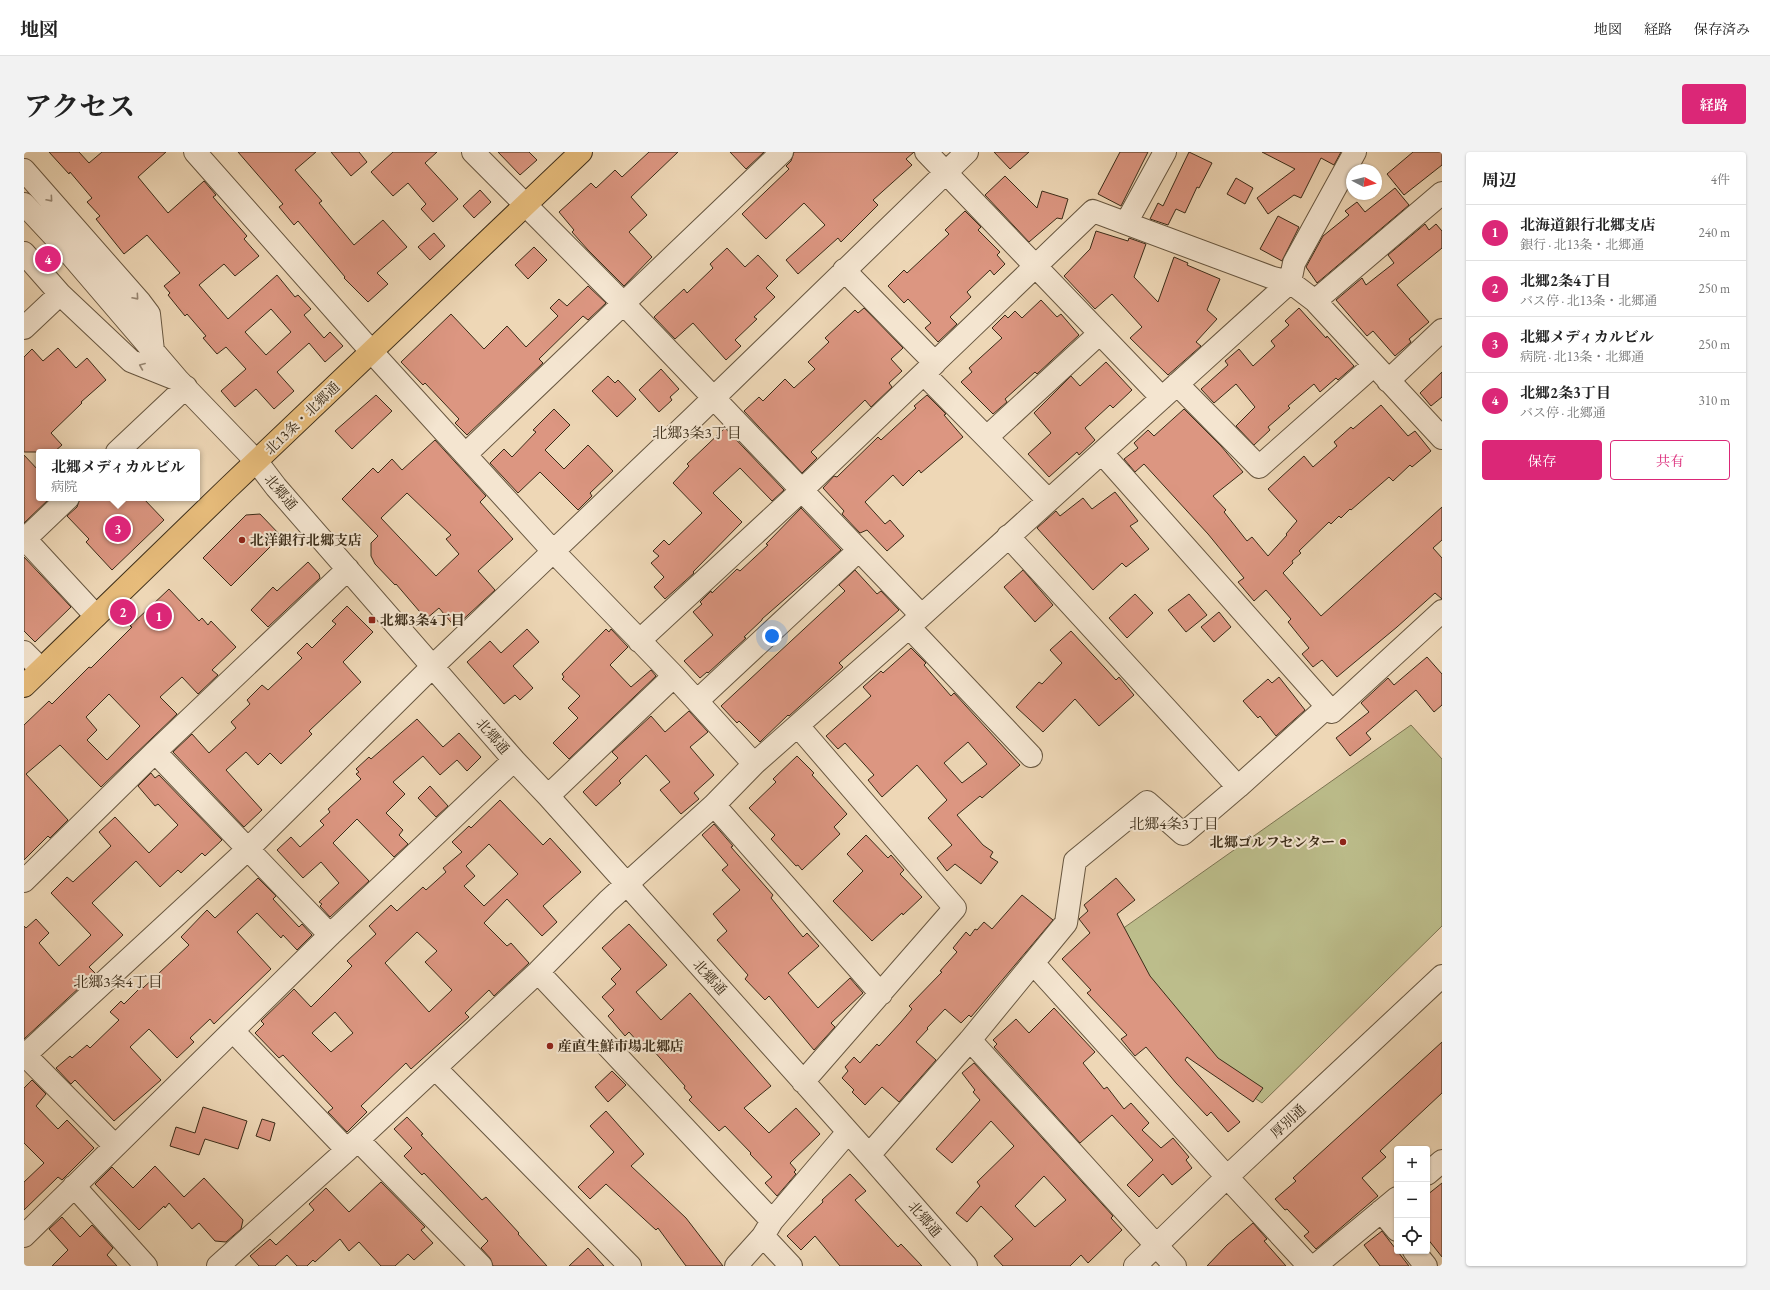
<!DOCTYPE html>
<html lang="ja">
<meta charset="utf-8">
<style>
:root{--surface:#fff;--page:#f2f2f2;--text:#222;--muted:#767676;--line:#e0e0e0;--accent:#db2777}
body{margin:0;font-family:"EB Garamond","Noto Serif JP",serif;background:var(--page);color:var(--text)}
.controls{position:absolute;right:12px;bottom:12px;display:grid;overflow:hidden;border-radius:4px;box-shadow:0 1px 3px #0004}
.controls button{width:36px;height:36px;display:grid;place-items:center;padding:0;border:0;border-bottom:1px solid var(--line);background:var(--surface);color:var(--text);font:20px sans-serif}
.compass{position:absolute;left:1322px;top:12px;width:36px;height:36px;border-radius:50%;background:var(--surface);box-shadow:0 1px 3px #0004;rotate:97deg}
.you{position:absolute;left:748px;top:484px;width:14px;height:14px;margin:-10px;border:3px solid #fff;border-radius:50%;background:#1a73e8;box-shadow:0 0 0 6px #1a73e833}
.badge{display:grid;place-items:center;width:26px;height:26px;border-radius:50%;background:var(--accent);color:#fff;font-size:13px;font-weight:700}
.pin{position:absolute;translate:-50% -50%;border:2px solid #fff;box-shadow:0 1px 4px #0006}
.popup{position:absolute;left:12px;top:297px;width:164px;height:52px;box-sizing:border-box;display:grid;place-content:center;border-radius:4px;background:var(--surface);filter:drop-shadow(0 1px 3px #0005);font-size:13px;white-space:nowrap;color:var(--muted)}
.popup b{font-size:15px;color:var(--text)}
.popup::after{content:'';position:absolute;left:50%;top:100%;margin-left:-8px;border:8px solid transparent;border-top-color:var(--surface)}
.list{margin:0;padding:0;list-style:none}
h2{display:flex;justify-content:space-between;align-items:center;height:52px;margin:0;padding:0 16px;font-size:17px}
h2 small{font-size:13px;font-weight:400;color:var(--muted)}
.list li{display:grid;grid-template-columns:26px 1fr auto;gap:12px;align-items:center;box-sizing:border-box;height:56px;padding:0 16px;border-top:1px solid var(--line)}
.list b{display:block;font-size:15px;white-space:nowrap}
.list p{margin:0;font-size:13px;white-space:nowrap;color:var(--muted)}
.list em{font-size:13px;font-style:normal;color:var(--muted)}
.actions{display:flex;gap:8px;padding:12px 16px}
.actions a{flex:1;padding:9px 0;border:1px solid var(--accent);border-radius:4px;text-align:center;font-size:14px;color:var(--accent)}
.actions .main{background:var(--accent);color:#fff}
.icon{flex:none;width:22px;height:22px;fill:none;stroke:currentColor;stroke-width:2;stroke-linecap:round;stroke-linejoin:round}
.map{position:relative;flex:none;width:1418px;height:1114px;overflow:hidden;border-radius:4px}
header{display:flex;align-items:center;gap:24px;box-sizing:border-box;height:56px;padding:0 20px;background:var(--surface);border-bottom:1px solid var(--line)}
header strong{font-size:19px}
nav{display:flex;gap:22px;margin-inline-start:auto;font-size:14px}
.intro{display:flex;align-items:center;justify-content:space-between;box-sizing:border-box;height:96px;padding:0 24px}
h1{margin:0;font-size:28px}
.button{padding:10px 18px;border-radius:4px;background:var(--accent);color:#fff;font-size:14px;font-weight:700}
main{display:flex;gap:24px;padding:0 24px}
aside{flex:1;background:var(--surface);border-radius:4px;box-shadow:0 1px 3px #0004}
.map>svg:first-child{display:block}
.green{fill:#bcbd8b;stroke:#7c7452}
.building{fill:#dc9681;stroke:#3b2c18;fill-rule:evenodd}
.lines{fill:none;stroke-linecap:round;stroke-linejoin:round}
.minor-casing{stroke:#685740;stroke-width:24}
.major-casing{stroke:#3b2c18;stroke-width:24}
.minor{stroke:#f4e5d0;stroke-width:22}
.major{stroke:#e7bc7b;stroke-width:22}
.oneway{stroke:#988874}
.poi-dot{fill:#8f2418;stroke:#f4e5d0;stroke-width:1.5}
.labels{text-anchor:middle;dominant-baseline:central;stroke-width:4;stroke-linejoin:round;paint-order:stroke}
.street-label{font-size:14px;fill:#3b2c18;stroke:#f4e5d0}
.poi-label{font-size:14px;font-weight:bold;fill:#3b2c18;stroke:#f4e5d0;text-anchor:start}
.neighbourhood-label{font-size:15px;fill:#3b2c18;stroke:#f4e5d0}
</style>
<header>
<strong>地図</strong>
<nav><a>地図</a><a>経路</a><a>保存済み</a></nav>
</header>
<div class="intro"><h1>アクセス</h1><a class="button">経路</a></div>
<main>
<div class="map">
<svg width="1418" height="1114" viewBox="0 0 1418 1114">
<rect width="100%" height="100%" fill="#eed7b6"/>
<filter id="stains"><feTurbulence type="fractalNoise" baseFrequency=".005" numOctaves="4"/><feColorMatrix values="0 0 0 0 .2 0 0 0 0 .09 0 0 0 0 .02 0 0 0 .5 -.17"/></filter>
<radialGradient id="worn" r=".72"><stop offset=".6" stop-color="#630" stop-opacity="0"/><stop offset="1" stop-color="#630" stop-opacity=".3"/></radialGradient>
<path class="green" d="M1387,573L1418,607V774L1238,951L1180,911L1084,787Z"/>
<path class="building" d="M25,0H55L65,11L78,0H142L114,25L144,61L180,29L192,43L189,45L223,84L220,87L235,104L211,124L200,112L175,133L204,167L253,123L271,145L274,143L287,157L280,163L300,186L306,180L319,194L301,210L285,191L253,220L270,239L250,257L232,237L211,255L197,239L222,217L202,195L193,202L179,186L182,184L163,162L161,164L144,143L146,141L140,134L156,121L123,83L100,102L72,67L76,64L63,50L68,46L46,20L45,22ZM247,157L267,180L242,203L221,180Z
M214,0H292L271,18L298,49L295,51L330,93L359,68L383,95L353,121L364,132L344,150L320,126L321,125L274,69L270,73L255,55L259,52Z
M307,0H335L343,10L327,24Z
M369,0H413L401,11L434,47L409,70L397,57L402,52L384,31L369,44L347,20Z
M474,0H505L513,8L496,23Z
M625,0H654L607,45L623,63L605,80L628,105L600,134L564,98L548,80L550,78L535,60L567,31L572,36L591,18L598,25Z
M706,0H740L722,17Z
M770,0H890L882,7L888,13L849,48L854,53L817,90L814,86L774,122L762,108L801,73L780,51L742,87L718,62L765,17L762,14L767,9Z
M970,0H1005L986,17Z
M1096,0H1124L1097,54L1074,42Z
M1165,0L1188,11L1175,36L1173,35L1161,61L1152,57L1144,73L1126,67L1134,51L1139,54Z
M1238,0H1317L1310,13L1297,6L1277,46L1270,43L1244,62L1233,46L1271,17Z
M1389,0H1418V13L1380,43L1363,22Z
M981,24L1013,56L1018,39L1044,47L1038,67L1033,66L1005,90L961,43Z
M1212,26L1229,36L1221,52L1203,42Z
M1371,36L1385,53L1293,131L1282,115L1299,84L1325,63L1321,59L1333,50L1341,60Z
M456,38L467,50L450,66L439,54Z
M941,59L957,75L954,78L976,100L973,103L981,112L970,123L966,118L943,140L947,145L926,165L933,172L914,190L901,176L907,171L884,147L880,151L864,134L880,118L883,121L925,82L921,78Z
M1254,64L1275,75L1258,109L1236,97Z
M1401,72L1405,78L1412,72L1418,79V96L1373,133L1405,170L1385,187L1387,190L1371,204L1349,179L1343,184L1312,148L1338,126L1342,133L1370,111L1364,103Z
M1072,79L1104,89L1105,86L1122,92L1110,125L1134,150L1150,105L1164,111L1163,113L1196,127L1183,158L1193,167L1172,190L1177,194L1144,223L1106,186L1118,175L1088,142L1071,157L1040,124L1066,97Z
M410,81L421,94L406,108L394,95Z
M510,95L523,108L504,127L491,113Z
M703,96L721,115L734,103L754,124L742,136L751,145L730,165L733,167L711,188L717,194L702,208L669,171L651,187L630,165L660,137L663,141L689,116L686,112Z
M564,134L582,151L564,168L559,164L515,207L519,211L443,283L431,271L435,267L401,231L399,233L377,210L427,162L460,197L483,174L502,195L534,164L526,156L535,147L543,154Z
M1017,148L1033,165L1037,162L1055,183L1013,222L1011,220L981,247L983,250L969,262L937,230L948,220L945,216L978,186L968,176L981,163L984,166L991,159L998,166Z
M840,156L879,196L867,207L878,219L865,231L868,235L847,255L841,248L787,300L793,306L778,321L720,259L735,245L739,249L761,227L770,236L791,217L784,210L805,190L801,186L831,158L834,161Z
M1275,156L1302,186L1303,184L1330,214L1314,228L1312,226L1296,240L1290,232L1264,254L1266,256L1244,275L1246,278L1230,293L1212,274L1231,255L1212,232L1190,251L1177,237L1204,213L1201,209L1215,197L1229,214L1251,194L1247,189L1265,173L1261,169Z
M34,196L52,216L63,206L82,228L57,250L58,251L27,281L38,293L30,300H0V205L8,197L19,209Z
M1082,210L1108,238L1089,256L1086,253L1061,276L1071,288L1055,303L1053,300L1025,325L1004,302L1027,281L1010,261L1047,224L1056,234Z
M637,217L655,237L646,245L648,248L635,260L615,238Z
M1418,220V245L1407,254L1396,241Z
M584,224L591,231L594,228L612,247L593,265L568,239Z
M352,243L368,259L328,297L311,279Z
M903,243L922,262L920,263L939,285L897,321L895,318L879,334L869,323L841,350L861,372L866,368L880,384L863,399L843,378L836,381L818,362L820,359L799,336L810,324L813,325L854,285L857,288L892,256L890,254Z
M1357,253L1384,284L1391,279L1407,299L1388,315L1386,313L1369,329L1365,325L1327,358L1326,357L1317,366L1315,364L1307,372L1305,370L1275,399L1277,401L1268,409L1269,411L1259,421L1297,464L1418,355V388L1409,396L1418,406V447L1411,441L1373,475L1313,525L1298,508L1289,515L1278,502L1285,496L1264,470L1267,467L1242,438L1230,449L1214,430L1220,426L1184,382L1120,312L1111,320L1100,307L1114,296L1110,291L1124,278L1130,284L1160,257L1197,294L1219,320L1189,344L1202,358L1200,360L1223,389L1228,385L1244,404L1263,383L1262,382L1273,369L1244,337L1280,304L1289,315L1313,294L1310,290L1327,275L1329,277Z
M530,257L546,273L521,298L540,317L564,293L589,319L566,341L568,344L554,358L516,320L494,341L466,311L480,297L488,305L512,280L509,278Z
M701,276L760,338L748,349L716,316L689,341L718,370L669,420L670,421L641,447L630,435L640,425L627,411L635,404L629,399L640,388L645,393L678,361L649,331L665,314L663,312Z
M411,288L462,344L456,350L489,387L454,419L471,438L431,475L415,456L402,467L372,432L371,433L351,412L347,404V391L354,384L318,347L349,316L354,321L368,307L378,318ZM383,341L427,383L422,387L435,402L412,424L357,366Z
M0,303L15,319V346H26L0,371Z
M1091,340L1114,369L1106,374L1125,397L1102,415L1098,411L1069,438L1013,376L1032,359L1036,364L1059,346L1068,357Z
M56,346H119L140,368L88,418L62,390L65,387L43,364L53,355Z
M777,356L817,398L738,467V468L720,485L722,486L684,521L683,520L676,526L660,509L689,483L669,460L678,452L676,450L687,439L688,441L713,417L716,419L744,393L742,392Z
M236,362L257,384L207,434L179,406L222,363Z
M0,405L47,455L11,490L0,479Z
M284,410L295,422L296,426L244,475L227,458L249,435L253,439Z
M831,418L853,442L857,439L875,458L815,511L819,515L765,564L764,563L736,590L715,569L713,571L697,554L821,439L815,433Z
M999,418L1029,453L1011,470L980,435Z
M145,437L175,469L178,466L184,473L187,469L212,495L188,518L194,523L174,542L158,525L136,545L153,562L77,635L36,593L2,622L44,668L26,686L24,684L0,708V573L25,549L28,552L65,515L67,516L108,475L106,474ZM85,542L116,574L83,608L63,588L73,578L62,565Z
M1111,442L1129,461L1103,486L1085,466Z
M1165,442L1183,463L1162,480L1144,458Z
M323,454L349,480L319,510L337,530L285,579L288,582L257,612L246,601L234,613L222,600L202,618L238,658L220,675L149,600L168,582L185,601L212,576L207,570L226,552L223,548L238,533L244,538L278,506L273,501L283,491L288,496L312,472L308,469Z
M1195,460L1207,475L1190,490L1177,475Z
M503,477L515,490L489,514L509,536L496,548L491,543L480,552L443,510L466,489L477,501Z
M582,477L585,480L587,477L604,495L586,513L607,535L627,518L632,524L545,607L529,591L554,566L544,556L556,544L538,527L540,525L538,522Z
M1047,479L1092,528L1095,525L1110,543L1075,574L1051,547L1019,580L992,555L1015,530L1018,532L1038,511L1026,498Z
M887,496L902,511L900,513L927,544L930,541L996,613L958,646L956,644L933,663L959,693L969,700L966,705L974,710L957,732L931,712L923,719L913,706L928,693L904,666L923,648L893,613L858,645L844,628L850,623L821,591L814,597L802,584L847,544L839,535L857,519L859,521ZM944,590L963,612L938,631L920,611Z
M1403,505L1418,522V553L1410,560L1392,538L1342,581L1347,587L1326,604L1312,586L1345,560L1337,551L1364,526L1370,533Z
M1255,525L1281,558L1252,584L1236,564L1234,566L1219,549L1244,527L1248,531Z
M665,559L684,580L666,595L690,623L670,641L675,647L657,662L636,638L646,630L622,603L595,629L597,631L572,654L559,640L594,606L588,600L627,564L641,580Z
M393,567L419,595L435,581L457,605L443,619L433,608L416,623L399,604L369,630L381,642L362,661L379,678L375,683L384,692L370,705L333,667L309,691L345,729L306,765L296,754L298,752L295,750L315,731L297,710L279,726L253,698L267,685L276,695L300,673L296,669L306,660L304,657L337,627L332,622L335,620L332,617L345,605L347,607Z
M773,604L790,621L788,623L823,662L810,675L816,682L778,718L774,713L772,714L747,687L751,683L725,656L752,630L749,627Z
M127,621L131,626L135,623L198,688L181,704L178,701L157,721L154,718L136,735L112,709L68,751L99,783L65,815L71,821L0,887V774L2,776L12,767L25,781L15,791L35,814L67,783L27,741L43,725L49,730L87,694L75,680L91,665L125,701L154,673L134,652L131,654L114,634Z
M406,634L424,654L412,665L394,646Z
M476,648L519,693L526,686L557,720L519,754L533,770L518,784L483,747L460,771L483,794L487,791L505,811L470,844L465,838L441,861L445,865L387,917L382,911L337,954L343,960L323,980L304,960L309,956L259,903L255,906L231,881L240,872L237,869L270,837L287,855L328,814L323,809L352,782L345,774L367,753L373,759L399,735L402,738L422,720L419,716L438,700L428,690L445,674L447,676ZM465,692L494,722L460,754L440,734L451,724L442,714ZM393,780L413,799L401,810L428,838L405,860L361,811ZM311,860L329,881L307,900L288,881Z
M690,672L709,694L707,695L749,743L747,746L779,785L783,781L795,794L764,821L794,856L826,826L839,841L807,871L811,875L790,898L745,844L741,848L721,827L724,823L693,788L703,779L689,762L716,738L698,718L704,713L678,683Z
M842,683L864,706L867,703L880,718L876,722L898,745L879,763L878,761L848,789L809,749L839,719L823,702Z
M234,726L252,744L249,747L275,775L278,772L288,783L273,798L259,783L257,786L233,761L213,780L247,817L190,872L186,867L166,886L170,890L153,906L125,877L106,895L137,928L90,969L51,928L47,932L32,916L46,904L48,906L63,893L66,896L95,868L86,860L97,849L100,852L118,834L119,836L165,793L157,785L183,758L191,766Z
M1092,726L1111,748L1093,762L1126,824L1194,906L1239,936L1229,950L1163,905L1161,908L1216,970L1204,980L1187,960L1183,964L1152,931L1122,895L1111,904L1097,887L1103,883L1063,841L1067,838L1038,807L1066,781L1055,767L1064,759L1060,753Z
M998,743L1029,768L947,865L945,863L937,871L921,857L903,876L904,877L892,890L912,908L875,950L858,935L841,953L828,940L830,938L818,926L824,919L821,915L830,905L836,911L853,892L855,894L877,870L888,857L885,854L918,820L916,819L933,800L929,796L942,780L946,784L951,777L953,778L960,770L968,777Z
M605,772L643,813L612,840L637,868L666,841L747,934L720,956L745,981L772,956L796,982L766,1011L772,1018L770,1020L772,1022L753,1044L741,1031L748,1025L726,1002L727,1001L701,974L695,979L665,948L668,945L660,936L661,934L628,897L624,901L605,880L601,884L584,864L590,858L578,845L592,832L587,827L597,817L578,796Z
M1030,856L1071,900L1059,911L1080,937L1083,935L1100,957L1107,951L1125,971L1118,978L1137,996L1149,986L1165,1005L1162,1008L1168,1016L1148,1033L1139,1022L1115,1045L1103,1033L1129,1008L1088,963L1056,991L970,895L973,892L969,888L992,867L1005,881Z
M1418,890V941L1356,999L1362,1005L1338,1026L1354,1044L1292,1097L1280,1084L1285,1080L1263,1057L1261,1058L1251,1047L1272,1029L1269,1026Z
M950,911L1089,1064L1087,1066L1098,1078L1064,1111L1057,1103L1046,1114H979L970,1104L989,1087L957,1054L943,1070L932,1061L956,1034L953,1030L990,994L967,969L928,1011L912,997L956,948L949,940L951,938L938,921ZM1020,1024L1042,1048L1011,1075L991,1054Z
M588,919L602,933L584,950L571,935Z
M8,928L22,942L12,954L34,977L43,968L70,996L38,1028L34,1025L0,1058V1030L20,1011L0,991V936Z
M179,955L223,969L214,997L181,987L175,1003L146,994L152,975L171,981Z
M582,959L620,1002L607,1014L662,1066L699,1114H662L634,1076L632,1078L582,1032L566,1047L554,1035L590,1000L566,974Z
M383,965L399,982L397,983L458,1048L462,1045L495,1081L494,1082L523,1114H469L466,1106L457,1096L464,1089L400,1021L398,1023L380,1004L388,996L370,977Z
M238,967L251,971L246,989L232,984Z
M131,1014L160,1045L180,1026L219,1068L217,1077L202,1090L191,1089L175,1071L168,1077L145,1051L141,1056L140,1054L115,1078L71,1032L88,1015L109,1036Z
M826,1022L842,1039L831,1048L874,1095L877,1092L898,1114H816L791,1084L777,1098L763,1084L799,1050L798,1048Z
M357,1030L401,1075L397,1078L409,1091L390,1108L384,1102L371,1114H357L335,1090L325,1099L316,1087L291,1110L289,1108L283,1114H273L263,1103L251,1114H235L226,1104L246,1087L252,1093L290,1058L285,1052L302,1036L325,1060Z
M1418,1031V1105L1403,1086V1043Z
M38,1065L56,1085L68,1073L89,1096L83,1103L93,1114H28L44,1098L25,1077Z
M1229,1071L1243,1087L1240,1089L1262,1114H1183L1203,1093Z
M1358,1079L1364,1087L1385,1114H1356L1340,1093Z
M564,1096L580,1114H545Z"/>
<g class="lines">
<defs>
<path id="minor" d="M171,0L347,199L529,399L650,524L730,612
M449,0L599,151L897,463
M902,0L1138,246
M0,18L116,150L125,162L129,199
M0,52L41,96L154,228L233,310L252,335L490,608L524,644L845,1003L942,1114
M1102,71L1141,0
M0,101L36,142L107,209L152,227
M820,118L911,211L900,222L1024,348
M1291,149L1418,41
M0,176L36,142
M1364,229L1418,178
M1153,232L1235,315L1350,213
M963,285L1075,182
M93,300L162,235
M1078,301L1308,560L1418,459
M442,302L758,0
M44,346L1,387L72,464
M984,384L1214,635
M885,475L1007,604
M615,489L778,338L1069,59L1249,126L1266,130L1270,111L1331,0
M0,500L17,517
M673,549L835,398
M774,574L931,756L779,930
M131,600L306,783
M524,644L650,524
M690,653L857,842
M0,729L131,600L324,417
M1009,811L1042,771L1051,709L1123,650L1159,682L1214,635L1303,555
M514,820L748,1069
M209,879L323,998
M946,888L1151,1114
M0,902L91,994
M0,904L224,697L408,515L671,264L943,0
M411,916L606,1114
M334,988L457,1114
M845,1003L946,888L1009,811L1203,1025L1285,1114
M1403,1022L1418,1009
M50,1034L122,1114
M1357,1059L1373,1078
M0,1084L306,783L490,608
M739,1084L767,1114
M1390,1099L1402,1114
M194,1114L323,998L514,820L584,749L690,653L730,612L885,475L1266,130L1291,149L1418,286
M712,1114L739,1084L748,1069L824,980
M1111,1114L1203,1025L1418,824
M1291,1114L1373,1046"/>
<path id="major" d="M0,534L203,337L557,0"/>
</defs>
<use href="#minor" class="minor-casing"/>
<use href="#major" class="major-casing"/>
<use href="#minor" class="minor"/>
<use href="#major" class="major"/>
</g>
<defs><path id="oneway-chevron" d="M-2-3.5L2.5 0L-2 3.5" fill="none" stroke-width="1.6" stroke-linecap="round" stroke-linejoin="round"/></defs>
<g class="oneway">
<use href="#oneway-chevron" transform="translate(26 47) rotate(49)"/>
<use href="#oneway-chevron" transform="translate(112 145) rotate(49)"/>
<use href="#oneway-chevron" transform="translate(118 214) rotate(-158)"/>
</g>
<g class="poi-dot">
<circle cx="218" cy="388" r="4"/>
<rect x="344" y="464" width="8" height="8" rx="2"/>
<circle cx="1319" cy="690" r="4"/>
<circle cx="526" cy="894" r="4"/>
</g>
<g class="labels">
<g class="street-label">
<text transform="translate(278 266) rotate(-44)">北13条・北郷通</text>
<text transform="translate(257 340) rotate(50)">北郷通</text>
<text transform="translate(469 584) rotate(49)">北郷通</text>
<text transform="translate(686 825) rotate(48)">北郷通</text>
<text transform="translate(1264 969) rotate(-43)">厚別通</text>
<text transform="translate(901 1067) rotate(49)">北郷通</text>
</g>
<g class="poi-label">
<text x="226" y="388">北洋銀行北郷支店</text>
<text x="356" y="468">北郷3条4丁目</text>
<text x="1311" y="690" text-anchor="end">北郷ゴルフセンター</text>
<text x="534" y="894">産直生鮮市場北郷店</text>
</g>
<g class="neighbourhood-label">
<text x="673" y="280">北郷3条3丁目</text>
<text x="1150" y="671">北郷4条3丁目</text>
<text x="94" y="829">北郷3条4丁目</text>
</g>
</g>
<rect width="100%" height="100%" filter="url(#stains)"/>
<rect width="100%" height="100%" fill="url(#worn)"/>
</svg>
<div class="controls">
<button>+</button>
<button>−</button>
<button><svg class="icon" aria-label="locate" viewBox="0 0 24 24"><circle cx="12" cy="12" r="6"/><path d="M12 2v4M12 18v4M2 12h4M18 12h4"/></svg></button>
</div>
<svg class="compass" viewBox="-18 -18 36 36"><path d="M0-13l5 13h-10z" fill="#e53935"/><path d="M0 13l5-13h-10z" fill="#767676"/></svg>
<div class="you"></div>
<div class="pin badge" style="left:135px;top:464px">1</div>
<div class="pin badge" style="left:99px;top:460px">2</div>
<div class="pin badge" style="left:94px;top:377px">3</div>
<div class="popup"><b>北郷メディカルビル</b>病院</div>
<div class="pin badge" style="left:24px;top:107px">4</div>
</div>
<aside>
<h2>周辺<small>4件</small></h2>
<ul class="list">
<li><span class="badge">1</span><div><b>北海道銀行北郷支店</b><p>銀行 · 北13条・北郷通</p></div><em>240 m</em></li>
<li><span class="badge">2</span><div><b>北郷2条4丁目</b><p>バス停 · 北13条・北郷通</p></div><em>250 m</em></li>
<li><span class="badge">3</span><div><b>北郷メディカルビル</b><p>病院 · 北13条・北郷通</p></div><em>250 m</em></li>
<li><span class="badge">4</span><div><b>北郷2条3丁目</b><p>バス停 · 北郷通</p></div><em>310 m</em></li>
</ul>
<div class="actions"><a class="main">保存</a><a>共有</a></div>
</aside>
</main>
